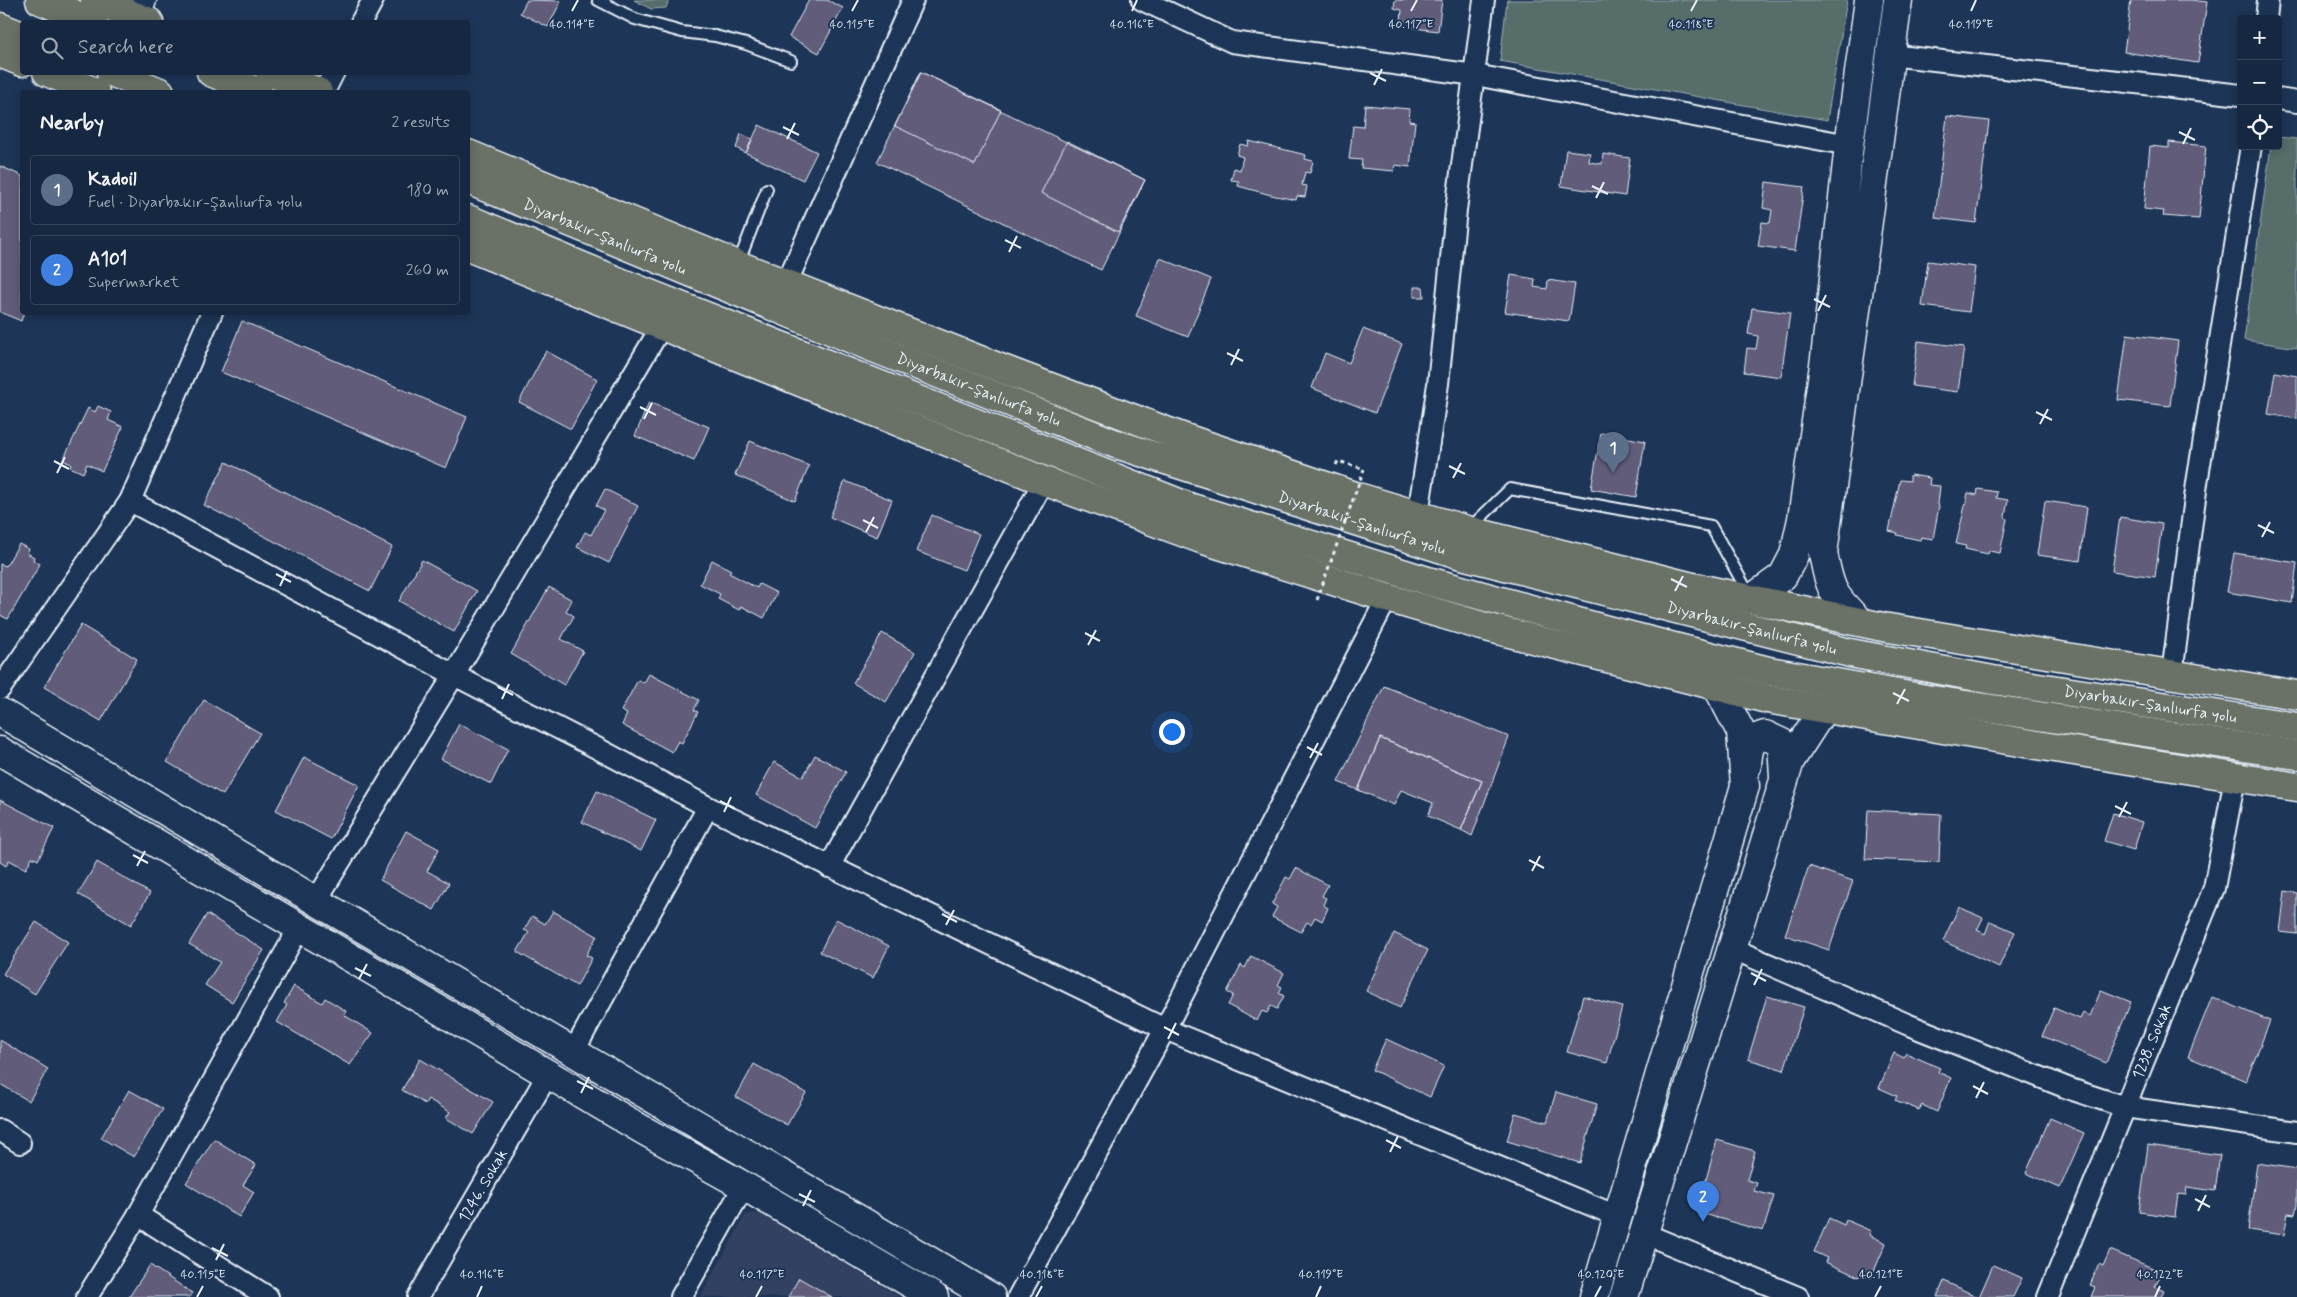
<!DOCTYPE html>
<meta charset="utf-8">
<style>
:root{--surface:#162841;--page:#23344c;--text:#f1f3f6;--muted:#9ea6b1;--line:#35445a;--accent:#ffd166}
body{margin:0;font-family:Mynerve,sans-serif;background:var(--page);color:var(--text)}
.controls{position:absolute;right:15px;top:15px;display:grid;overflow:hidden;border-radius:5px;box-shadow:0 2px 12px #0003}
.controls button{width:45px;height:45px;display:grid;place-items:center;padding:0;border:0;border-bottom:1px solid var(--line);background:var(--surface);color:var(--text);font:25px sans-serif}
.you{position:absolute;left:1171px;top:731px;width:18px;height:18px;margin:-12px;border:4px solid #fff;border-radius:50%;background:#1a73e8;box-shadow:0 0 0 8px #1a73e833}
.badge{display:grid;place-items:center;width:32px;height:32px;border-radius:50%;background:var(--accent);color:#fff;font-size:16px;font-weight:700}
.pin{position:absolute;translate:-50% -41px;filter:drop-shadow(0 1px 2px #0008)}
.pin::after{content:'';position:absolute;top:26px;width:18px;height:15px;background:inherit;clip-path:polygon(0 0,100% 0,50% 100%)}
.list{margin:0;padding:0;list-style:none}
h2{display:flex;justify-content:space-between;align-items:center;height:65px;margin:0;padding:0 20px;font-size:21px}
h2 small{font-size:16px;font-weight:400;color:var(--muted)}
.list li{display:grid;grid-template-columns:32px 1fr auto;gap:15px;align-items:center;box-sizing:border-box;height:70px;margin:0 10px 10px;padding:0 10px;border:1px solid var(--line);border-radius:5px}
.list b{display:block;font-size:19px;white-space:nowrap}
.list p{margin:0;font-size:16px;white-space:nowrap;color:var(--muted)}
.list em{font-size:16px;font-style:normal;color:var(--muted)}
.icon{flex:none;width:28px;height:28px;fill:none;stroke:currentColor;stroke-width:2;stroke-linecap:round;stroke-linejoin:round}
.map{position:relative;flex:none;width:2297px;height:1297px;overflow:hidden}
.search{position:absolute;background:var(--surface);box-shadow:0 2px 12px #0003;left:20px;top:20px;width:450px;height:55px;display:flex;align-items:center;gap:12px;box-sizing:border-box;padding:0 18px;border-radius:5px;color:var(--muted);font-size:19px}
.panel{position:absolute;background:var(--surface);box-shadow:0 2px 12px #0003;left:20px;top:90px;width:450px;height:225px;border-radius:5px}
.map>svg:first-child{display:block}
.built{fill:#314162}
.green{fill:#566d69;stroke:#9fafb0}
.building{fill:#605c7a;stroke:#e8f1f8}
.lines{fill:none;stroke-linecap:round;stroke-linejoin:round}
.lane-casing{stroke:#e8f1f8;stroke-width:14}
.street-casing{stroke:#e8f1f8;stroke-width:24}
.secondary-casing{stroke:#e8f1f8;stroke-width:31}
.highway-casing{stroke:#e8f1f8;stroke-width:31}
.path{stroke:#e8f1f8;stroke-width:3;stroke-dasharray:4 4;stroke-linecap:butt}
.lane{stroke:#1d3557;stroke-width:10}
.street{stroke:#1d3557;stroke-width:20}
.secondary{stroke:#1d3557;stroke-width:28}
.highway{stroke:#6a7166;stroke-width:28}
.path-bridge{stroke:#e8f1f8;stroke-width:3;stroke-dasharray:4 4;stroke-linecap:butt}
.ticks{fill:none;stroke:#e8f1f8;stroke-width:2}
.labels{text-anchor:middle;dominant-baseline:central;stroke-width:4;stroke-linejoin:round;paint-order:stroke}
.street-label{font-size:16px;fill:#e8f1f8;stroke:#1d3557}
.ticks-label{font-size:12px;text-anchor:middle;fill:#e8f1f8;stroke:#1d3557;stroke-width:4;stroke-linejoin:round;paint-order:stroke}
</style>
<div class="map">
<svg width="2297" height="1297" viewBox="0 0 2297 1297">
<rect width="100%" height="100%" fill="#1d3557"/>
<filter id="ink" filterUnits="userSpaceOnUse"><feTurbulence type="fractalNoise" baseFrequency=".02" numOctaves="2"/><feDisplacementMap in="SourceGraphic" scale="10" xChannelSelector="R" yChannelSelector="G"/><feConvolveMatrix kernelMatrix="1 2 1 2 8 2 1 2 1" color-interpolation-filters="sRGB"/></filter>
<g filter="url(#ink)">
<path class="built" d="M763,1213L900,1297H700L746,1214Z"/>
<path class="green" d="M634,0H669L666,8L651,9Z
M1507,0H1847L1827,120L1500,61Z
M2278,137L2297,139V348L2244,340L2271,146H2278Z"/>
<path class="building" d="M527,0L561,1L548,27L520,13Z
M809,0H827L843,8L819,53L789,37Z
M1395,0H1442L1438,31L1414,28L1415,22L1401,21L1402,10L1394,8Z
M2131,0H2191L2207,2L2198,63L2124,52Z
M921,72L1145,180L1101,270L877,162Z
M921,72L1001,110L975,165L895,126Z
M1365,105L1410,109L1409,121L1415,122L1410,167L1395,165L1394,171L1361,168L1362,160L1349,159L1353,126L1363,127Z
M1947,116L1989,121L1976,223L1935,218Z
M759,125L817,152L803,180L746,153Z
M741,134L752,139L746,153L736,148Z
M1067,141L1145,180L1118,232L1041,193Z
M1249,141L1306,155L1305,159L1313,161L1310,173L1305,172L1302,185L1307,186L1305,197L1297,196L1296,200L1271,195L1238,186L1239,181L1231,180L1234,168L1240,170L1243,157L1237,155L1240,144L1248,146Z
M2169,142L2206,146L2199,219L2163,216L2164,211L2144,209L2150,146L2169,148Z
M1566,150L1590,153L1589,162L1602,164L1603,154L1630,158L1625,196L1561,186Z
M0,166L22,176V312H24L21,321L0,312Z
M1766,182L1804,187L1795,251L1758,246L1762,222L1770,223L1772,210L1763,208Z
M1160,258L1211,279L1188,337L1136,316Z
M1928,261L1975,267L1969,312L1922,306Z
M1511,275L1535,279L1534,287L1547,289L1548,280L1575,284L1569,321L1505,312Z
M1414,287H1423L1424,297H1414Z
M1752,308L1790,313L1781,377L1744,372L1747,348L1756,349L1758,336L1748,334Z
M242,321L467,417L446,468L221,372Z
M1363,329L1402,344L1375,413L1312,388L1325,353L1349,363Z
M2127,334L2178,341L2170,406L2118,400Z
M1918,341L1964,347L1958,392L1912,386Z
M546,351L597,379L571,429L519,402Z
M2275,372L2297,376V419L2268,414Z
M649,402L709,427L694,461L635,436Z
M98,406L111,412L108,420L123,427L102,471L87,464L83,473L70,467L71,464L63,460L88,408L95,412Z
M1601,433L1645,441L1636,497L1591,489Z
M750,441L809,466L795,501L735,475Z
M226,462L392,547L370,591L204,505Z
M1910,475L1930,478L1929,485L1940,486L1938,504L1939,506L1933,539L1921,537L1920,540L1897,535L1898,533L1889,531L1900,480L1910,481Z
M845,481L892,500L877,537L830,517Z
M605,489L638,506L609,563L577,547L585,532L591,535L604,510L596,506Z
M1978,489L1997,492L1996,498L2008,500L2005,517L2007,519L2000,553L1989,551L1988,554L1965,549L1966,546L1956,544L1968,493L1977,495Z
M2045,501L2087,507L2080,561L2037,555Z
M932,515L979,534L964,570L916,551Z
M2120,517L2162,524L2155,577L2112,571Z
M19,544L29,549L27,553L34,557L33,560L40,564L8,619L0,615V564L6,566Z
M2234,553L2297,563L2292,603L2227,592Z
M422,560L477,591L454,632L399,601Z
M712,560L731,570L729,573L757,588L759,584L777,593L764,618L741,606L739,610L718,599L720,594L700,584Z
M549,587L572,600L566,611L574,616L561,639L583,651L564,685L511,654Z
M81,625L137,659L101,721L44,687Z
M882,633L915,652L886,702L853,683Z
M649,674L699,700L694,710L698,712L682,743L678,741L672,752L622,725L627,714L621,711L638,680L644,683Z
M1384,686L1509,737L1472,836L1461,830L1482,781L1380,738L1358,790L1338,782Z
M204,700L260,733L223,795L167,762Z
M459,724L508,749L491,784L441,759Z
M1380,738L1482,781L1461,830L1428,816L1433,803L1401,790L1394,805L1358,790Z
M815,755L846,772L815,828L756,795L774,762L803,777Z
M304,757L359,785L331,839L276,810Z
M597,791L656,820L641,851L582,822Z
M0,800L54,828L38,860L32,857L26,869L9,860L6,866L0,862Z
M1868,810L1941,814L1939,862L1865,859Z
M2113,813L2142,822L2134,850L2104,841Z
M406,831L439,849L427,871L449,883L434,910L380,880Z
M97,862L150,893L131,925L78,894Z
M1809,866L1853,881L1829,950L1785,935Z
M1296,868L1328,885L1322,896L1326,898L1323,905L1328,908L1322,921L1315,917L1311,924L1307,922L1301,932L1272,917L1277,907L1272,904L1286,877L1290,879Z
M2285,891L2297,893V934L2280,932Z
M1959,907L1983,918L1977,930L1985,934L1990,921L2015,932L1999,967L1943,941Z
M553,911L597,936L586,955L592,958L577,986L517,952L529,932L524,930L532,916L545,924Z
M207,914L264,950L232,1002L205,985L220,962L189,944Z
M836,919L889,946L873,978L820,952Z
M36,922L68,942L35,994L3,974Z
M1394,933L1428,950L1400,1008L1366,991Z
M1251,956L1284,973L1278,985L1282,987L1279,993L1284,996L1277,1009L1271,1006L1267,1013L1262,1011L1257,1021L1228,1005L1233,995L1227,992L1241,965L1245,968Z
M294,986L322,1003L325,998L346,1011L344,1015L373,1033L350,1065L277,1022L287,1005L284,1003Z
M2101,990L2131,1002L2106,1063L2042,1036L2054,1008L2080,1019L2083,1013L2090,1016Z
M1583,996L1622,1007L1607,1063L1567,1052Z
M1767,996L1804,1007L1784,1070L1748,1059Z
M2212,997L2270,1021L2246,1081L2188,1057Z
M1386,1039L1444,1066L1430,1097L1372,1070Z
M0,1040L48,1069L29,1101L0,1084Z
M1894,1053L1904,1058L1906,1053L1940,1068L1938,1072L1951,1078L1937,1112L1922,1105L1919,1110L1895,1100L1897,1096L1879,1088Z
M420,1059L493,1102L473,1134L446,1118L450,1112L428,1099L425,1104L402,1090Z
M754,1064L806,1093L787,1125L736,1097Z
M129,1090L163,1109L134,1157L101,1138Z
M1556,1092L1597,1104L1580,1163L1507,1141L1515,1113L1547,1122Z
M2050,1118L2084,1133L2060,1188L2026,1173Z
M214,1139L256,1165L243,1185L254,1192L239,1217L186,1183Z
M1717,1140L1755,1151L1747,1180L1757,1183L1754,1191L1774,1196L1763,1231L1697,1212Z
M2148,1145L2220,1155L2215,1191L2187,1187L2186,1195L2178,1194L2175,1217L2139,1212Z
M2257,1163L2297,1169V1205L2295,1214L2288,1213L2284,1235L2248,1230Z
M1829,1218L1844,1225L1846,1220L1871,1231L1869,1235L1886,1243L1871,1278L1861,1273L1859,1277L1825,1262L1827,1258L1814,1252Z
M2110,1250L2162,1272L2155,1287L2164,1291L2161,1297H2091L2095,1287L2090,1285L2099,1264L2103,1266Z
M150,1265L192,1293L190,1297H129Z
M1993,1265L2022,1278L2013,1297H1979Z
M799,1278L832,1297H788Z
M1944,1281L1978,1297H1937Z"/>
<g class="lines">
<defs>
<path id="lane" d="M598,0L635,19L682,32L715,36L746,44L791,61
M738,264L767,189
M1470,528L1510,489L1711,526L1749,594"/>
<g id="street">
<path d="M1142,0L1232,42L1475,75L1849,145"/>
<path d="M2266,19L2268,0"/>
<path d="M361,22L373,0"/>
<path d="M1890,55L2241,95"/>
<path d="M324,92L334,72"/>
<path d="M2278,99L2297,102"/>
<path d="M786,284L913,0"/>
<path d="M130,501L454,675L591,745L708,807L1165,1029L1617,1216"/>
<path d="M1418,514L1438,384L1456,210L1484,0"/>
<path d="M2172,674L2197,483L2251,146"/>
<path d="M0,689L130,501L212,312"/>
<path d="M829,867L1044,481"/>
<path d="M316,901L454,675L663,324"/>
<path d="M1731,948L1909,1025L2070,1089L2125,1107L2297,1132"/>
<path d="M574,1051L708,807"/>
<path d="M0,1130L20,1143"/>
<path d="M138,1215L268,1297"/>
<path d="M1643,1233L1798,1297"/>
<path d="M87,1297L138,1215L299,928"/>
<path id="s1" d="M418,1297L548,1074"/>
<path d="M681,1297L744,1186"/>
<path d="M1018,1297L1165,1029L1387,598"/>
<path id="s2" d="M2048,1297L2214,888L2235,778"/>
</g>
<path id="secondary" d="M135,17L142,0
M1751,599L1783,576L1794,555L1802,519L1825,358L1849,145L1869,0
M1859,621C1832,595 1830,589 1823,553L1898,0
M0,712L316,901L991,1297
M0,751L643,1130L744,1186L934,1297
M1747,766C1748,750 1749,739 1765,735L1782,743L1784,777
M1594,1297L1745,786L1741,732L1717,686
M1624,1297L1790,761L1823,710"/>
<g id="highway">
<path d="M40,0L93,22"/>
<path d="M95,0L149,22"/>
<path d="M0,27L22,36"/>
<path d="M0,53L22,62"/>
<path d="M47,72L95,92"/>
<path d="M111,72L160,92"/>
<path d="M211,72L258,92"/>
<path d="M270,72L318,92"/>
<path d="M468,154L738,265L1005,370L1182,437L1358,497L1467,530L1693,587L1883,627L2297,695"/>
<path id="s3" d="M468,180L871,347L1116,444L1461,555L1850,653L1993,680L2297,727"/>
<path d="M468,219L627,285L1189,507L1428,581L1607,630L1769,671L1926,699L2297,755"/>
<path d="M468,247L1044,481L1204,540L1387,598L1482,626L1767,699L2049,747L2297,787"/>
</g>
</defs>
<use href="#lane" class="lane-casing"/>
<use href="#street" class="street-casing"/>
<use href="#secondary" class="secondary-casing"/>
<use href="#highway" class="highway-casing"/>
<path class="path" d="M1336,465L1338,461L1364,469"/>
<use href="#lane" class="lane"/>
<use href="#street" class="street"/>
<use href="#secondary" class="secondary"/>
<use href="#highway" class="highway"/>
<path class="path-bridge" d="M1317,600L1364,469"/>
</g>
</g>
<path class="ticks" d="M572,11L578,0M852,11L858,0M1132,11L1137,0M1411,11L1417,0M1691,11L1697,0M1971,11L1976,0M1370,73L1386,81M1374,85L1382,69M783,127L799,135M2179,132L2195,140M787,139L795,123M2183,144L2191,128M1592,186L1608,194M1596,198L1604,182M1005,240L1021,248M1009,252L1017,236M1814,299L1830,307M1818,311L1826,295M1227,353L1243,361M1231,365L1239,349M640,407L656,415M2036,412L2052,420M644,419L652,403M2040,424L2048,409M54,461L69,469M1449,466L1465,474M57,473L65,457M1453,478L1461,463M863,520L878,528M2258,525L2274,533M866,532L874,517M2262,537L2270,522M276,574L291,582M1671,579L1687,587M280,586L287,571M1675,591L1683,576M1085,633L1100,641M1088,645L1096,630M498,687L513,695M1893,693L1909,701M502,699L509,684M1897,704L1905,689M1307,747L1322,755M1310,758L1318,743M720,801L735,809M2115,806L2131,814M724,812L731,797M2119,817L2127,802M133,855L148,863M1529,860L1544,868M137,866L145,851M1532,871L1540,856M942,914L957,922M946,925L954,910M355,968L371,976M1751,973L1766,981M359,979L367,964M1754,985L1762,969M1164,1027L1179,1035M1168,1039L1176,1023M577,1081L593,1089M1973,1086L1988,1094M581,1093L589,1077M1976,1098L1984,1082M1386,1140L1401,1148M1390,1152L1398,1136M799,1194L815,1202M2195,1199L2210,1207M803,1206L811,1190M2198,1211L2206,1195M212,1248L228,1256M216,1260L224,1244M197,1297L203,1286M477,1297L482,1286M756,1297L762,1286M1036,1297L1042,1286M1316,1297L1321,1286M1595,1297L1601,1286M1875,1297L1881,1286M2155,1297L2160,1286"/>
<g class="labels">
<g class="street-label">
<text stroke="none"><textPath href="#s3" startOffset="148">Diyarbakır-Şanlıurfa yolu</textPath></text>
<text stroke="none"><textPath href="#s3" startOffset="552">Diyarbakır-Şanlıurfa yolu</textPath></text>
<text stroke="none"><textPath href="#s3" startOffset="958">Diyarbakır-Şanlıurfa yolu</textPath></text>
<text stroke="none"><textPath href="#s3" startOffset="1362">Diyarbakır-Şanlıurfa yolu</textPath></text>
<text stroke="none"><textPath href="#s3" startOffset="1768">Diyarbakır-Şanlıurfa yolu</textPath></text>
<text stroke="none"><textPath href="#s2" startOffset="276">1238. Sokak</textPath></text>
<text stroke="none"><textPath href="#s1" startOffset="129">1246. Sokak</textPath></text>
</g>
</g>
<g class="ticks-label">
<text x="572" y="28">40.114°E</text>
<text x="852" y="28">40.115°E</text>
<text x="1132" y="28">40.116°E</text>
<text x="1411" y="28">40.117°E</text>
<text x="1691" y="28">40.118°E</text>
<text x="1971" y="28">40.119°E</text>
<text x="203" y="1278">40.115°E</text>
<text x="482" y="1278">40.116°E</text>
<text x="762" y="1278">40.117°E</text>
<text x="1042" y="1278">40.118°E</text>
<text x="1321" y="1278">40.119°E</text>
<text x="1601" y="1278">40.120°E</text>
<text x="1881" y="1278">40.121°E</text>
<text x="2160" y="1278">40.122°E</text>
</g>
</svg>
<div class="controls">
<button>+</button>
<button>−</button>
<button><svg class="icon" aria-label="locate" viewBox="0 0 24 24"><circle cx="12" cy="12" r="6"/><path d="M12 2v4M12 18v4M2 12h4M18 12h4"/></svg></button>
</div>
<div class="you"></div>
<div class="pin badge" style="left:1613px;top:473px;background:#5c6f8a">1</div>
<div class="pin badge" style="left:1703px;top:1222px;background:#3f7fe0">2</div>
<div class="search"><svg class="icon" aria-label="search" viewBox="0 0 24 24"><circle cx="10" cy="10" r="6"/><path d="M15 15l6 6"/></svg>Search here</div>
<section class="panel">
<h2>Nearby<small>2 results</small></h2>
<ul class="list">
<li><span class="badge" style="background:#5c6f8a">1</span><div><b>Kadoil</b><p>Fuel · Diyarbakır-Şanlıurfa yolu</p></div><em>180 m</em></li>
<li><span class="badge" style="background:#3f7fe0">2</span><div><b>A101</b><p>Supermarket</p></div><em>260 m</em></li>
</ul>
</section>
</div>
